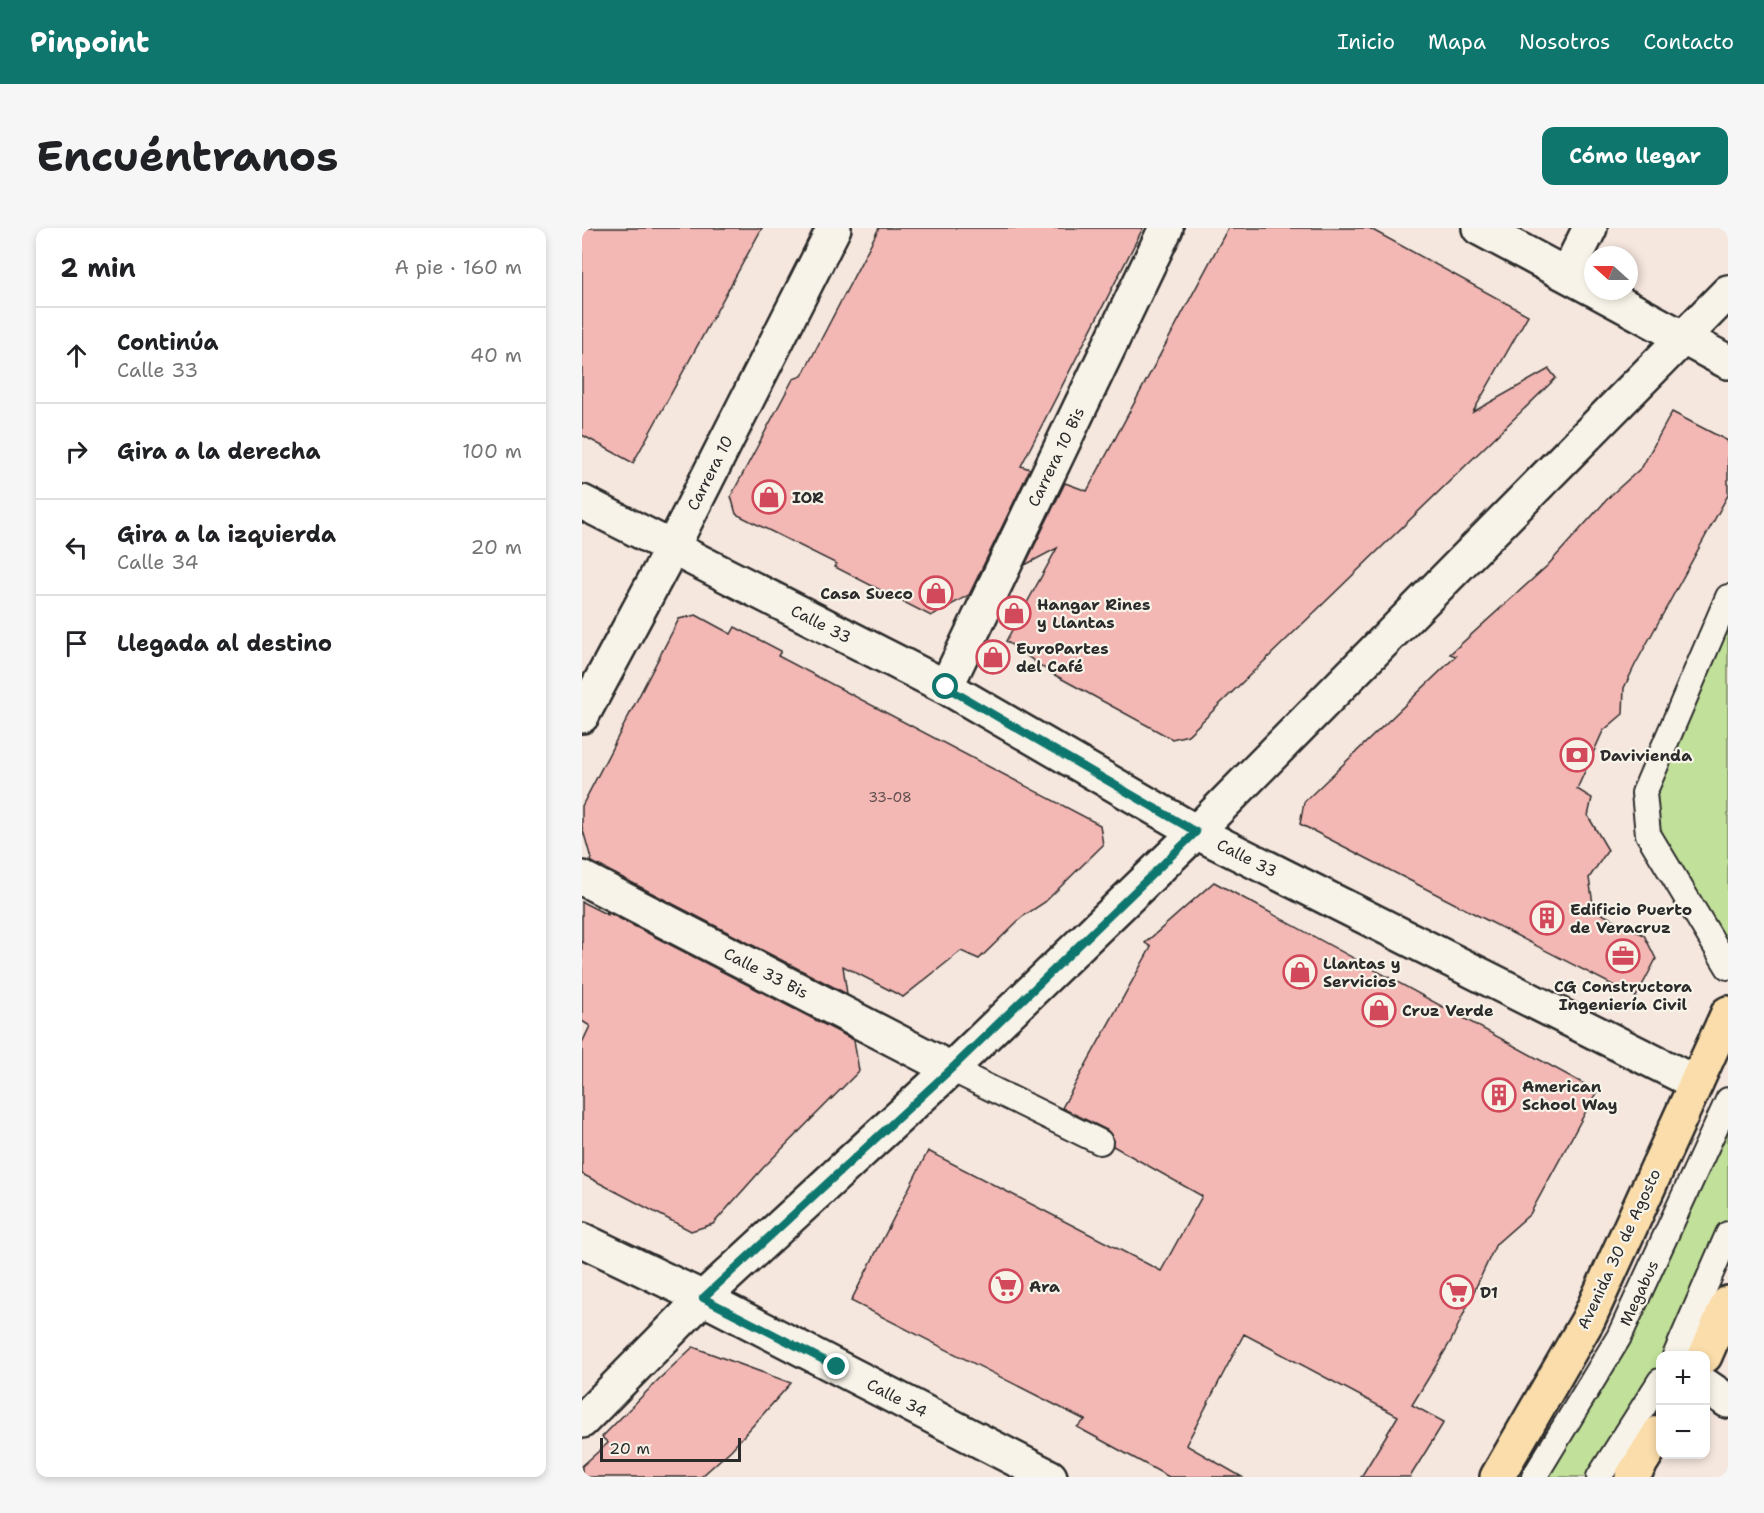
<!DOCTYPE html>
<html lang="es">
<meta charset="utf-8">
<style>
:root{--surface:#fff;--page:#f6f6f6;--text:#202124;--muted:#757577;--line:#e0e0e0;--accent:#0f766e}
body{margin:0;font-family:"Shantell Sans",sans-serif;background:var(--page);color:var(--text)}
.controls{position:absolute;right:18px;bottom:18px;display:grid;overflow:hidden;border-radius:12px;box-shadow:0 3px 9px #0003}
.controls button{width:54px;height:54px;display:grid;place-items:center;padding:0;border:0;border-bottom:2px solid var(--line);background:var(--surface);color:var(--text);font:30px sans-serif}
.compass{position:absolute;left:1002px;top:18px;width:54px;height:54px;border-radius:50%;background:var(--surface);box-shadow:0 3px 9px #0003;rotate:291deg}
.scale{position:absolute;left:18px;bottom:15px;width:141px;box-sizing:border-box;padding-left:6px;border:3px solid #2b2b2b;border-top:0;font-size:16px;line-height:21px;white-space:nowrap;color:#2b2b2b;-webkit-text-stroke:4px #f7f3e8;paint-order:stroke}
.stop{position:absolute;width:18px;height:18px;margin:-14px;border:4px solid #0f766e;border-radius:50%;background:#fff}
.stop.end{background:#0f766e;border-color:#fff;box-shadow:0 2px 6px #0008}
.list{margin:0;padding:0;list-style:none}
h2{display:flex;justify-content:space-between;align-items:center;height:78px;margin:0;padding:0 24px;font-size:26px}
h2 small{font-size:20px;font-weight:400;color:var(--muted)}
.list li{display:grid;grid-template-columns:39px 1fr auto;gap:18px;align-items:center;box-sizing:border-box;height:96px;padding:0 24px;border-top:2px solid var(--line)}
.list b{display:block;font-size:22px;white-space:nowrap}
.list p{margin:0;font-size:20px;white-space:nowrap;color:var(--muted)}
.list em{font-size:20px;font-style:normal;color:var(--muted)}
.icon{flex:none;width:33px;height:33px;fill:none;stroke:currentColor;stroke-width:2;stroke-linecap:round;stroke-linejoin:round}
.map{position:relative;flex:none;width:1146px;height:1249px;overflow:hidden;border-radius:12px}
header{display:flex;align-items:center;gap:36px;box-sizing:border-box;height:84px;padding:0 30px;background:var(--accent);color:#fff}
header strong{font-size:28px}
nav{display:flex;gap:33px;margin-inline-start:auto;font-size:21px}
.intro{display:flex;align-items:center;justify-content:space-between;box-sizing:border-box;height:144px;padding:0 36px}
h1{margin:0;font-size:42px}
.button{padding:15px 27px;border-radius:12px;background:var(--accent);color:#fff;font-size:21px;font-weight:700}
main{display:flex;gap:36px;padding:0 36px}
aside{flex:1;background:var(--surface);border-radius:12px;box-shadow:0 3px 9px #0003}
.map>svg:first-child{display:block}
.green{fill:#c1e099;stroke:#768662;stroke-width:1.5}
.building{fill:#f3b7b4;stroke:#2b2b2b;stroke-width:1.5}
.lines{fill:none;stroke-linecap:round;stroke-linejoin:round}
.lane-casing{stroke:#2b2b2b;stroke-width:28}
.street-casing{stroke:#2b2b2b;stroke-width:38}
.secondary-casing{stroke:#2b2b2b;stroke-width:38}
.primary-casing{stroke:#2b2b2b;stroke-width:38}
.lane{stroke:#f7f3e8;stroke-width:24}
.street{stroke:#f7f3e8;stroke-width:33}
.secondary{stroke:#f7f3e8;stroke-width:33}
.primary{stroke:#fbddab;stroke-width:33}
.route{stroke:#0f766e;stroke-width:8}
.labels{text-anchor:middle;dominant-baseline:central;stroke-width:4.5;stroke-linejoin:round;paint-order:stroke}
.number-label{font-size:14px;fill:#5d4e4d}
.street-label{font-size:16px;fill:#2b2b2b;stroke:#f7f3e8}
.poi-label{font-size:16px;font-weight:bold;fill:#2b2b2b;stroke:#f7f3e8;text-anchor:start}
</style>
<header>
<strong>Pinpoint</strong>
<nav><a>Inicio</a><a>Mapa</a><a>Nosotros</a><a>Contacto</a></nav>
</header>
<div class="intro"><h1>Encuéntranos</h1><a class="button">Cómo llegar</a></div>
<main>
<aside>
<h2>2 min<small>A pie · 160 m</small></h2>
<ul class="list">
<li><svg class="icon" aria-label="ahead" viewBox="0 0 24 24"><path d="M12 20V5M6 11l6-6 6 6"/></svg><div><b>Continúa</b><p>Calle 33</p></div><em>40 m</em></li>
<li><svg class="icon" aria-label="right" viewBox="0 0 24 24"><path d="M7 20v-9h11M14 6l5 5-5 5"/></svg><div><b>Gira a la derecha</b></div><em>100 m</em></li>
<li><svg class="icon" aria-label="left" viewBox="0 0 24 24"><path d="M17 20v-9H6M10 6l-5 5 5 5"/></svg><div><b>Gira a la izquierda</b><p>Calle 34</p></div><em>20 m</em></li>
<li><svg class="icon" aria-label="arrive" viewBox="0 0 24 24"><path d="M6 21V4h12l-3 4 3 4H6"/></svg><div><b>Llegada al destino</b></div></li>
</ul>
</aside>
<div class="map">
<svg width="1146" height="1249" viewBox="0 0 1146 1249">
<rect width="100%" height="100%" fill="#f6e7de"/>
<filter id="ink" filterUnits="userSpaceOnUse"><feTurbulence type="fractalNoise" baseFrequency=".0167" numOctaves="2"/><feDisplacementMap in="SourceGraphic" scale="12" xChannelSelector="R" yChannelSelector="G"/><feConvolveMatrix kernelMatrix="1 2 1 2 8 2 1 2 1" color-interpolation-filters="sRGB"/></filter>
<g filter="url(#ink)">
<path class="green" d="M1146,369V739L1066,606L1062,565Z
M1146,872V1006L1093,1127L1078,1128V1153L1017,1249H952Z"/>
<path class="building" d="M0,0H180L51,235L0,207Z
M297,0H561L439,238L448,241L387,367L349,388L253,339L255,336L154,286L149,268L211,151L220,148Z
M646,0H787L946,87L891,184L967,141L974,150L606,507L590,511L469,445L424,413L475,320L443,337L483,255L505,263Z
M1090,184L1146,213V267L1053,437L1042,460L1041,486L1021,503L995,561L1010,570L1006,588L1026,622L1007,650L1012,682L1062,707L1074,731L1054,769L718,596L722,574L874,428L868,426L965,338L1029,267L1060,239Z
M114,387L149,406L153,399L199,423L196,428L518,597L521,617L463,674L440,689L397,731L379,723L321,769L261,738L265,766L10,634L0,599V578L97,391Z
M632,654L1015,863L948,986L914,1016L869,1113L830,1177L862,1194L828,1249H779L816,1188L662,1106L604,1217L660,1249H587L495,1199L503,1192L269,1073L346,923L579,1043L620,968L531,918L530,907L525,902L480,880L569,719L563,715Z
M0,674L26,687L25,684L272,812L277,843L181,940L131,996L109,1003L0,946V815L8,798L0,793Z
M111,1119L209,1155L149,1222L119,1249H0V1238L26,1215L20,1209L77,1151Z"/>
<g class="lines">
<defs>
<path id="lane" d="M1146,369L1062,565L1066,606L1146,739
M369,841L518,914
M1093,1128L1146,1006
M952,1249L1037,1109L1146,872
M1017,1249L1078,1153"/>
<path id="street" d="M897,0L1011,61
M985,46L1008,0
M1015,63L1146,134
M0,274L364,459L614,604L1114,855
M364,459L584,0
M0,488L90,320L252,0
M0,650L369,841
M0,1012L121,1070L468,1249
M1124,1158L1146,1173"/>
<path id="secondary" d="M0,1193L121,1070L369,841L614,604L1146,64"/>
<path id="primary" d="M1123,1128L1146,1075
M915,1249L1006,1092L1146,785
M1050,1249L1078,1204"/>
</defs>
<use href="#lane" class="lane-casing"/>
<use href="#street" class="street-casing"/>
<use href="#secondary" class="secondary-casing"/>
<use href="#primary" class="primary-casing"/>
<use href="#lane" class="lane"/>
<use href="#street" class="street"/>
<use href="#secondary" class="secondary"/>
<use href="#primary" class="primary"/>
</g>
</g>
<g class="lines" filter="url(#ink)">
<path class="route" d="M255,1139L121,1070L369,841L614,604L364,459"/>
</g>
<defs>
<symbol id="shop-ring" viewBox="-11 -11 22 22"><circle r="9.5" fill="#f7f3e8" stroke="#d1495b" stroke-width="1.5"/><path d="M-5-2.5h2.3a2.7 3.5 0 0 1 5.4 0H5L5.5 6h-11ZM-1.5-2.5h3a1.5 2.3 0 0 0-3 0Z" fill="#d1495b"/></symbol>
<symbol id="bank-ring" viewBox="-11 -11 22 22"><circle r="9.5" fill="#f7f3e8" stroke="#d1495b" stroke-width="1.5"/><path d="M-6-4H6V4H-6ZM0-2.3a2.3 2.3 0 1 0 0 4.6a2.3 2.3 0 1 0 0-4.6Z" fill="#d1495b"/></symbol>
<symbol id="building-ring" viewBox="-11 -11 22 22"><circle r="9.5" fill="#f7f3e8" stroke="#d1495b" stroke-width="1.5"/><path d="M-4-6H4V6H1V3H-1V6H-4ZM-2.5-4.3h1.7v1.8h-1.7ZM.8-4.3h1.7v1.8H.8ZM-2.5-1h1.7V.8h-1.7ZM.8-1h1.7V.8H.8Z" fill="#d1495b"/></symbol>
<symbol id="office-ring" viewBox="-11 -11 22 22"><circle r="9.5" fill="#f7f3e8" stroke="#d1495b" stroke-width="1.5"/><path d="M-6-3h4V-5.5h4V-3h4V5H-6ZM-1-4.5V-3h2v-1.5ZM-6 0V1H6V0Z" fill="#d1495b"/></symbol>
<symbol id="supermarket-ring" viewBox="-11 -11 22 22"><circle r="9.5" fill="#f7f3e8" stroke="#d1495b" stroke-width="1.5"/><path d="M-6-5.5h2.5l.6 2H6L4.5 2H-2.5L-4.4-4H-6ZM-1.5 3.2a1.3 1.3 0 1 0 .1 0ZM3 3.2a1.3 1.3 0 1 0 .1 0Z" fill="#d1495b"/></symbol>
</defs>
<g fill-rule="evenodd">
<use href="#shop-ring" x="168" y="250" width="38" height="38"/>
<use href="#shop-ring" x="335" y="346" width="38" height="38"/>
<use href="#shop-ring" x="413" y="366" width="38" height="38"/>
<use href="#shop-ring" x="392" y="410" width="38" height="38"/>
<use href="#bank-ring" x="976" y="508" width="38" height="38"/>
<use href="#building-ring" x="946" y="671" width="38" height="38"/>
<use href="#office-ring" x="1022" y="709" width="38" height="38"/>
<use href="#shop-ring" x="699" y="725" width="38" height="38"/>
<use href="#shop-ring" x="778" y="763" width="38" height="38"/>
<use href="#building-ring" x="898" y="848" width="38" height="38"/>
<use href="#supermarket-ring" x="405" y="1039" width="38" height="38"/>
<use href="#supermarket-ring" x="856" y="1045" width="38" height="38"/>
</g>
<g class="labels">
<g class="number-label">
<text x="308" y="569">33-08</text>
</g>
<g class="street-label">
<text transform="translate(474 229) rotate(-64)">Carrera 10 Bis</text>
<text transform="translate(128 245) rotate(-63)">Carrera 10</text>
<text transform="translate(239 396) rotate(27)">Calle 33</text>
<text transform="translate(665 630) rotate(27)">Calle 33</text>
<text transform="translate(184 745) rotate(27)">Calle 33 Bis</text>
<text transform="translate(1037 1021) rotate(-65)">Avenida 30 de Agosto</text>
<text transform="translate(1057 1065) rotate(-65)">Megabus</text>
<text transform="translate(315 1170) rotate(27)">Calle 34</text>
</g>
<g class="poi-label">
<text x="210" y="269">IOR</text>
<text x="331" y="365" text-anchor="end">Casa Sueco</text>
<text x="455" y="376">Hangar Rines<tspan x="455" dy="18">y Llantas</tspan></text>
<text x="434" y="420">EuroPartes<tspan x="434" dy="18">del Café</tspan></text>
<text x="1018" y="527">Davivienda</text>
<text x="988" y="681">Edificio Puerto<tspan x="988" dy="18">de Veracruz</tspan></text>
<text x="741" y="735">Llantas y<tspan x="741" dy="18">Servicios</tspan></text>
<text x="1041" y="758" text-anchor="middle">CG Constructora<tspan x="1041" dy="18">Ingeniería Civil</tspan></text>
<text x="820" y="782">Cruz Verde</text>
<text x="940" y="858">American<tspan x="940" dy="18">School Way</tspan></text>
<text x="447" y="1058">Ara</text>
<text x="898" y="1064">D1</text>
</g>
</g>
</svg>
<div class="controls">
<button>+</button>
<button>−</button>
</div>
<svg class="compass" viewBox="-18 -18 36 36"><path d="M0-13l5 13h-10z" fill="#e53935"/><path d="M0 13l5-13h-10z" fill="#757577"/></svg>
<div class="scale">20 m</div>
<div class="stop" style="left:364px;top:459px"></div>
<div class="stop end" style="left:255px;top:1139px"></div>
</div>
</main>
